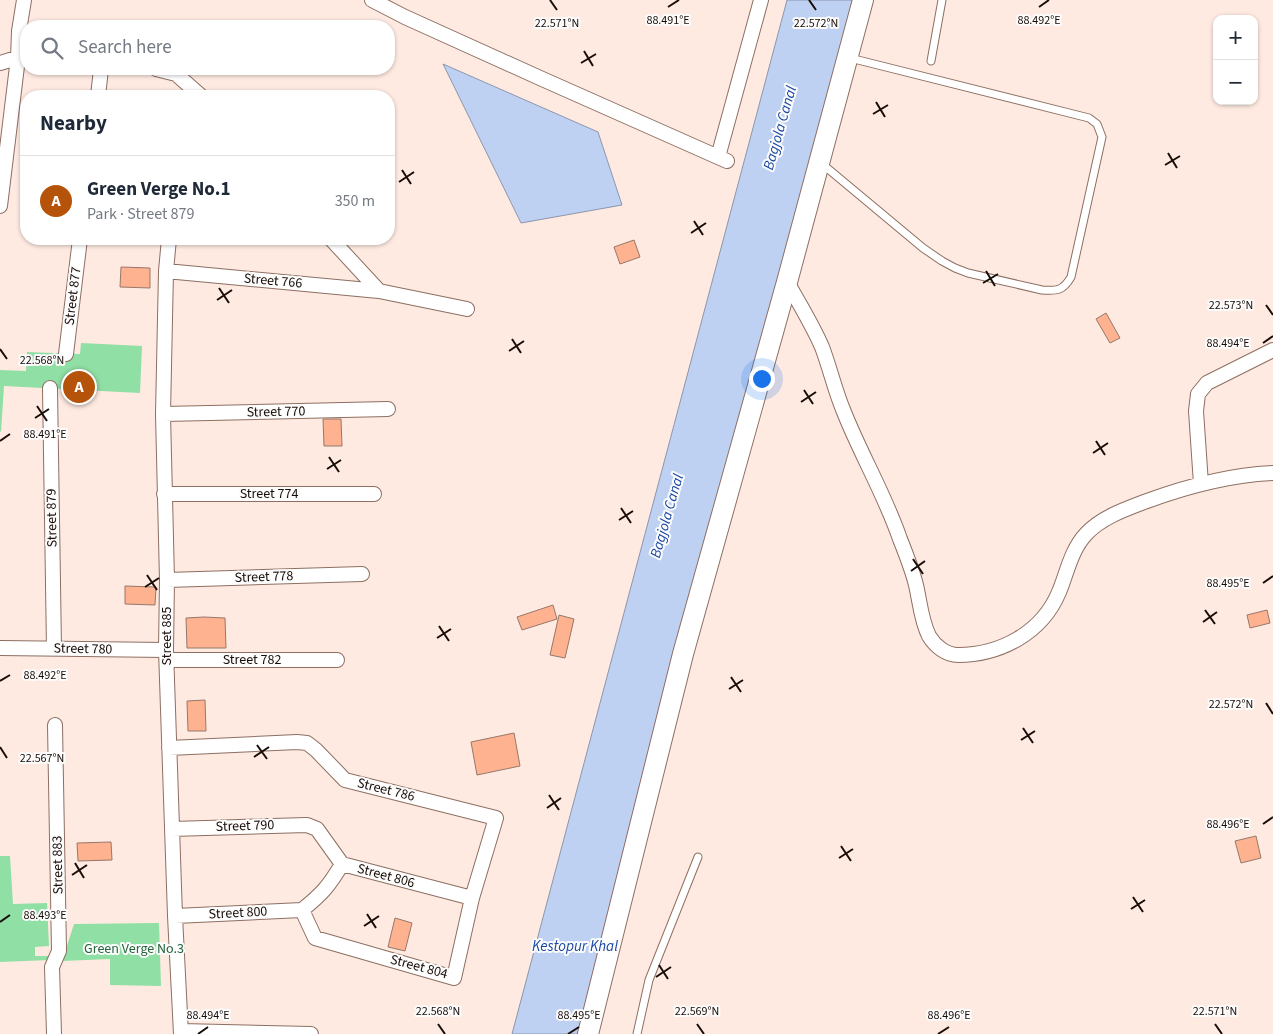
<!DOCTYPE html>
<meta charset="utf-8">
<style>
:root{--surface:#fff;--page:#f2f2f3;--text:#1f2937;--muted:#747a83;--line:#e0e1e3;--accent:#b45309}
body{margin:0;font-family:"Source Sans 3",sans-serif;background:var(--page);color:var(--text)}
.controls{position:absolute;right:15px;top:15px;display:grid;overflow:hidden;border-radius:10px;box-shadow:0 1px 4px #0004}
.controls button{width:45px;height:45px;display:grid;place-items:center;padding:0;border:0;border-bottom:1px solid var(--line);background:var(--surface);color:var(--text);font:25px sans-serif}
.you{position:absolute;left:761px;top:378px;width:18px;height:18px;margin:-12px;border:4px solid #fff;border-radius:50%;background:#1a73e8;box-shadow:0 0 0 8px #1a73e833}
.badge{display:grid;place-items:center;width:32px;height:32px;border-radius:50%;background:var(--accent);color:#fff;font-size:16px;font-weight:700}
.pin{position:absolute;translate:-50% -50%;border:2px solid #fff;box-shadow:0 1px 5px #0006}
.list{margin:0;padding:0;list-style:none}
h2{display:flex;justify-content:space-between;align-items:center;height:65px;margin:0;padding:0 20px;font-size:21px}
h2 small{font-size:16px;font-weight:400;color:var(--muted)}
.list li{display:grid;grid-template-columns:32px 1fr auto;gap:15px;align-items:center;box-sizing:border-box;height:90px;padding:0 20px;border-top:1px solid var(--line)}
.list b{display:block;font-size:19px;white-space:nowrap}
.list p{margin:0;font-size:16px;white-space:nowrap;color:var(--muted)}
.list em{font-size:16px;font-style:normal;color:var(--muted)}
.icon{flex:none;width:28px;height:28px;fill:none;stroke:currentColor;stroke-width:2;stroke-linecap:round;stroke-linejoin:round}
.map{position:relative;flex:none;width:1273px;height:1034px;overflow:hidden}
.search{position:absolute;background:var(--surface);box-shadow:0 1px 4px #0004;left:20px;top:20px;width:375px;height:55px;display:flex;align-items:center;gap:12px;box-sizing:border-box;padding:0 18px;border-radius:20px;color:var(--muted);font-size:19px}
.panel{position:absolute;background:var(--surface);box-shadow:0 1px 4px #0004;left:20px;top:90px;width:375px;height:155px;border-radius:20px}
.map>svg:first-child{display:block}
.green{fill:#90dfa5}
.water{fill:#bed1f2;stroke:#8c96ac}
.building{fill:#feb28f;stroke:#96786b}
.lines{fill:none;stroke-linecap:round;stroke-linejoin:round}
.lane-casing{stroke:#8d6f62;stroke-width:9}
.street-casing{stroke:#8d6f62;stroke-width:16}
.secondary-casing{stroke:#8d6f62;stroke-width:22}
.lane{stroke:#fff;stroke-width:7}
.street{stroke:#fff;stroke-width:14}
.secondary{stroke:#fff;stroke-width:20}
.ticks{fill:none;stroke:#180d08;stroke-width:2}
.labels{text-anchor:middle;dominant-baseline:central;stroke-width:4;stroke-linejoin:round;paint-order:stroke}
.street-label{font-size:14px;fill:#180d08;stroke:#fcfcfc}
.park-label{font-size:14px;fill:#24643a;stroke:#fcfcfc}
.water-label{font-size:15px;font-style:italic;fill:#1948a3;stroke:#fcfcfc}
.ticks-label{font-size:12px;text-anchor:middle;fill:#180d08;stroke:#fcfcfc;stroke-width:4;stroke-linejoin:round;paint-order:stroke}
</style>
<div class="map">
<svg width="1273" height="1034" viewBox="0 0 1273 1034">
<rect width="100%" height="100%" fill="#feeae1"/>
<path class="green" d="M81,343L142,346L140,393L4,386L1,432L0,431V370L26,371L27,352L80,354Z
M0,856H10L13,904L47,903L49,946L35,947V956H49L50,960L0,962Z
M159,923L161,986L110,985V959L62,961L74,924Z"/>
<path class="water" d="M787,0H866L591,1034H512Z
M443,64L598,132L622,205L521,223Z"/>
<path class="building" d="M634,240L640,257L620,264L614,247Z
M121,267L150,268V288L120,287Z
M1106,313L1120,338L1110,343L1096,319Z
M323,419H341L342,446H324Z
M125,586L156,587L155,605L125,604Z
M553,605L557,619L522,630L517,617Z
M1267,610L1270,623L1250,628L1247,615Z
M559,615L574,619L565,658L550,655Z
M204,617L225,618L226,648H187L186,618Z
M205,700L206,731H188L187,701Z
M514,733L520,766L477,775L471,742Z
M1256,836L1261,858L1241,863L1235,841Z
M111,842L112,860L78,861L77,843Z
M395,918L412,923L405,951L388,947Z"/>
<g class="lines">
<defs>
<path id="lane" d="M931,61L942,0
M821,163L923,248L942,261L955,268L968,273L1042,290C1057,291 1063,291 1071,277L1102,137L1097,124L1089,118L850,58
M637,1034L649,980L698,857"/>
<path id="street" d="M372,0L405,17L540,78L727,161
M0,63L26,55
M156,69L176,74L201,96
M98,96L101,69
M718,157L761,0
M0,206L18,58L19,31L24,0
M169,239L166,271L163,414L167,580L166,650L175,916L181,1034
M331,239L379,291L467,309
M166,271L379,291
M787,282C799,303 812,324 822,347C830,368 835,391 844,412C861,455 885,495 900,539C906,554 912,569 916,585C920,602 921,620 929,636C935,646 946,655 958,655C1000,655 1042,633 1059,592C1067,573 1071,550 1086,534C1102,517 1126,509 1147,501C1188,486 1229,475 1273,473
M66,354L80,239
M50,388L54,649
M163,414L388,409
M1201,484L1196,411L1198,394L1207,383L1273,350
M164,494H374
M167,580L362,574
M0,648L166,650
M167,660H337
M169,748L297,742L307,743L316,750L345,780L496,818L472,898L454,978L315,938L302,910
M172,829L307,825L317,829L342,864L472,898
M302,910C322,894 329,886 342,864
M175,916L302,910
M181,1031L311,1034
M54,1034L52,967L59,951L55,725"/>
<path id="secondary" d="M588,1034L683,654L787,282L863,0"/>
</defs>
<use href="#lane" class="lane-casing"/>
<use href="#street" class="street-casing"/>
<use href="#secondary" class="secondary-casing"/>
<use href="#lane" class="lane"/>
<use href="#street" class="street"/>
<use href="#secondary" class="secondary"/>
</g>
<path class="ticks" d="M550,0L557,10M809,0L816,10M668,7L679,0M1039,7L1049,0M584,51L593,66M581,63L596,54M876,102L885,117M873,114L888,105M1168,153L1177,168M1165,165L1180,156M402,170L411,184M399,182L414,172M694,221L703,235M691,233L706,223M986,271L995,286M983,283L998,274M219,288L229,303M217,300L232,290M1266,305L1273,315M512,339L521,353M1263,343L1273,336M0,349L7,359M509,351L524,341M804,390L813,404M801,402L816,392M37,406L47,421M35,418L49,409M0,441L10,434M1096,441L1105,455M1093,453L1108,443M329,457L339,472M327,469L341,460M621,508L631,523M619,520L633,511M913,559L923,574M911,571L925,561M147,575L157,590M1263,583L1273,576M145,587L159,578M1205,610L1215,624M1203,622L1217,612M439,626L449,641M437,638L451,629M731,677L741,692M0,681L10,675M729,689L743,680M1266,703L1273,714M1023,728L1033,743M1021,740L1035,731M257,745L267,759M0,747L7,758M254,757L269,747M549,795L559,810M547,808L561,798M1263,824L1273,817M841,846L851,861M839,858L853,849M75,863L84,878M72,875L87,865M1133,897L1143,912M1131,909L1145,900M367,914L376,928M0,922L10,915M364,926L379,916M659,965L668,979M656,977L671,967M438,1024L445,1034M697,1024L704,1034M1215,1024L1222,1034M198,1034L208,1027M568,1034L579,1027M938,1034L949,1027"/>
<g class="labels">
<g class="street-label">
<text transform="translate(273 281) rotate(5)">Street 766</text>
<text transform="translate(73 296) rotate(-83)">Street 877</text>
<text transform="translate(276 412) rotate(-1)">Street 770</text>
<text x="269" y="494">Street 774</text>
<text transform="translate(52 518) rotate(-91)">Street 879</text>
<text transform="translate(264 577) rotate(-2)">Street 778</text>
<text transform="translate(167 636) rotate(-90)">Street 885</text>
<text transform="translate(83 649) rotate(1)">Street 780</text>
<text x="252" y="660">Street 782</text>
<text transform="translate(386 790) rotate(14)">Street 786</text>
<text transform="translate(245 826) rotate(-2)">Street 790</text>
<text transform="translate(58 865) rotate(-91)">Street 883</text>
<text transform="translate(386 876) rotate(15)">Street 806</text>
<text transform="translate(238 913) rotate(-3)">Street 800</text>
<text transform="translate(419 967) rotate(15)">Street 804</text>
</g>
<g class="park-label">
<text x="134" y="949">Green Verge No.3</text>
</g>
<g class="water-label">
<text transform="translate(780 128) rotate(-74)">Bagjola Canal</text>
<text transform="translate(667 516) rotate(-74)">Bagjola Canal</text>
<text x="575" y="946">Kestopur Khal</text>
</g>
</g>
<g class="ticks-label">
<text x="668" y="24">88.491°E</text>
<text x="1039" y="24">88.492°E</text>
<text x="816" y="27">22.572°N</text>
<text x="557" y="27">22.571°N</text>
<text x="1231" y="309">22.573°N</text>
<text x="1228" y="347">88.494°E</text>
<text x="42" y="364">22.568°N</text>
<text x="45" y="438">88.491°E</text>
<text x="1228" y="587">88.495°E</text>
<text x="45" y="679">88.492°E</text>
<text x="1231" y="708">22.572°N</text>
<text x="42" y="762">22.567°N</text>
<text x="1228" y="828">88.496°E</text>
<text x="45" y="919">88.493°E</text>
<text x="438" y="1015">22.568°N</text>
<text x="697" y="1015">22.569°N</text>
<text x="1215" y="1015">22.571°N</text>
<text x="208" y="1019">88.494°E</text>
<text x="579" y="1019">88.495°E</text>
<text x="949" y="1019">88.496°E</text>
</g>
</svg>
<div class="controls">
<button>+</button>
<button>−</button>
</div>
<div class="you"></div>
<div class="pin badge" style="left:79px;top:387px">A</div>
<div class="search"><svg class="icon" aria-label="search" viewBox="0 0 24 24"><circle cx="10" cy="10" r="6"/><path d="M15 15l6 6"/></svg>Search here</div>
<section class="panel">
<h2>Nearby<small></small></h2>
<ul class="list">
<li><span class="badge">A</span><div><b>Green Verge No.1</b><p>Park · Street 879</p></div><em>350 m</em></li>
</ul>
</section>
</div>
